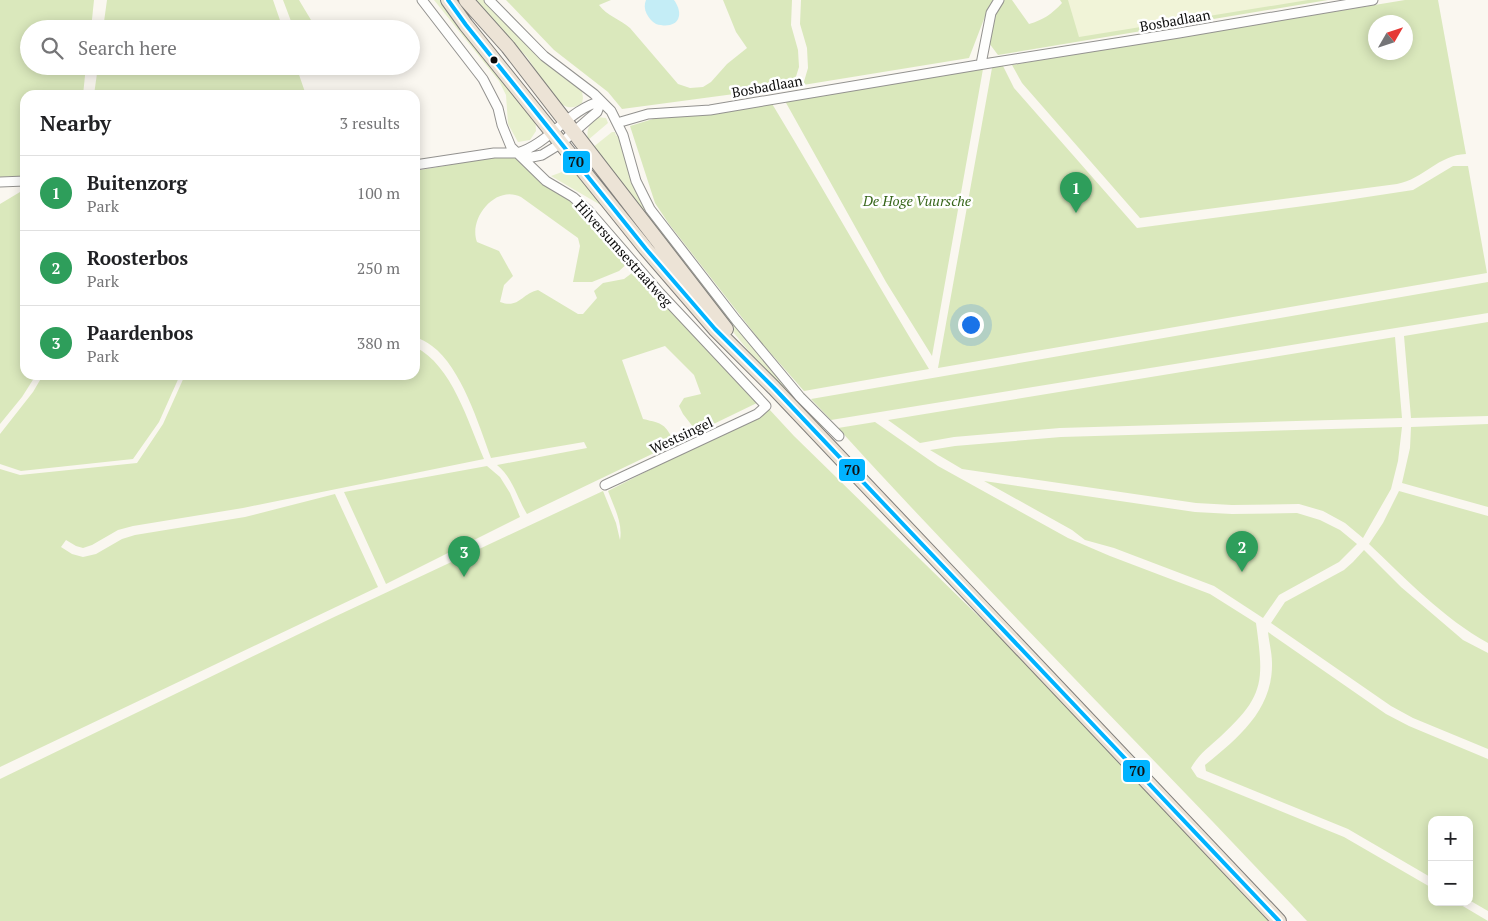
<!DOCTYPE html>
<meta charset="utf-8">
<style>
:root{--surface:#fff;--page:#f2f2f2;--text:#202124;--muted:#757577;--line:#e0e0e0;--accent:#5f5e5c}
body{margin:0;font-family:"PT Serif",serif;background:var(--page);color:var(--text)}
.controls{position:absolute;right:15px;bottom:15px;display:grid;overflow:hidden;border-radius:10px;box-shadow:0 2px 12px #0003}
.controls button{width:45px;height:45px;display:grid;place-items:center;padding:0;border:0;border-bottom:1px solid var(--line);background:var(--surface);color:var(--text);font:25px sans-serif}
.compass{position:absolute;left:1368px;top:15px;width:45px;height:45px;border-radius:50%;background:var(--surface);box-shadow:0 2px 12px #0003;rotate:51deg}
.you{position:absolute;left:970px;top:324px;width:18px;height:18px;margin:-12px;border:4px solid #fff;border-radius:50%;background:#1a73e8;box-shadow:0 0 0 8px #1a73e833}
.badge{display:grid;place-items:center;width:32px;height:32px;border-radius:50%;background:var(--accent);color:#fff;font-size:16px;font-weight:700}
.pin{position:absolute;translate:-50% -41px;filter:drop-shadow(0 1px 2px #0008)}
.pin::after{content:'';position:absolute;top:26px;width:18px;height:15px;background:inherit;clip-path:polygon(0 0,100% 0,50% 100%)}
.list{margin:0;padding:0;list-style:none}
h2{display:flex;justify-content:space-between;align-items:center;height:65px;margin:0;padding:0 20px;font-size:21px}
h2 small{font-size:16px;font-weight:400;color:var(--muted)}
.list li{display:grid;grid-template-columns:32px 1fr auto;gap:15px;align-items:center;box-sizing:border-box;height:75px;padding:0 20px;border-top:1px solid var(--line)}
.list b{display:block;font-size:19px;white-space:nowrap}
.list p{margin:0;font-size:16px;white-space:nowrap;color:var(--muted)}
.list em{font-size:16px;font-style:normal;color:var(--muted)}
.icon{flex:none;width:28px;height:28px;fill:none;stroke:currentColor;stroke-width:2;stroke-linecap:round;stroke-linejoin:round}
.map{position:relative;flex:none;width:1488px;height:921px;overflow:hidden}
.search{position:absolute;background:var(--surface);box-shadow:0 2px 12px #0003;left:20px;top:20px;width:400px;height:55px;display:flex;align-items:center;gap:12px;box-sizing:border-box;padding:0 18px;border-radius:28px;color:var(--muted);font-size:19px}
.panel{position:absolute;background:var(--surface);box-shadow:0 2px 12px #0003;left:20px;top:90px;width:400px;height:290px;border-radius:15px}
.map>svg:first-child{display:block}
.green{fill:#e8f0ce}
.forest{fill:#dae8bc;fill-rule:evenodd}
.pitch{fill:#f1f4d8}
.water{fill:#c4edf6}
.lines{fill:none;stroke-linecap:round;stroke-linejoin:round}
.street-casing{stroke:#93928f;stroke-width:11}
.primary-casing{stroke:#807f7c;stroke-width:16}
.street{stroke:#fefefd;stroke-width:9}
.primary{stroke:#ece3d6;stroke-width:14}
.bus-1-casing{stroke:#fff;stroke-width:8}
.bus-1{stroke:#00b3ff;stroke-width:4}
.bus-dot{fill:#0c0c0c;stroke:#fff;stroke-width:2}
.labels{text-anchor:middle;dominant-baseline:central;stroke-width:5;stroke-linejoin:round;paint-order:stroke}
.street-label{font-size:14px;fill:#0c0c0c;stroke:#fff}
.park-label{font-size:14px;font-style:italic;fill:#37661a;stroke:#fff}
.line-badge{stroke:#fff;stroke-width:2}
.pale-badge-label{font-size:14px;text-anchor:middle;font-weight:bold;fill:#111}
</style>
<div class="map">
<svg width="1488" height="921" viewBox="0 0 1488 921">
<rect width="100%" height="100%" fill="#faf7f0"/>
<path class="green" d="M434,0H449L535,116L536,131L530,140L518,142L508,124L506,95L499,81Z
M471,0H484L539,56L577,84L582,91L583,98L582,103C572,111 563,107 554,98L527,57Z
M597,117L606,118L608,123L588,140C586,130 589,124 597,117Z
M612,132H615L616,136L619,134L658,226L767,365L823,427L820,429L751,354L704,296L592,148Z
M573,168L604,207L551,176Z"/>
<path class="forest" d="M0,0H94L91,29H29V66H86L83,95H25V176L0,177Z
M107,0H273L283,29H103Z
M283,0H299L311,20L312,29H294Z
M506,0H611L599,5C607,16 620,19 630,28L678,84L690,88L703,87L711,82L727,64L747,48L736,32L723,0H792L791,25L798,50L799,67L793,86L622,109L608,92L554,50Z
M801,0H993L984,19L969,58L803,85L808,68L807,48L800,24Z
M1003,0H1012L1029,24C1043,20 1052,14 1062,3L1060,0H1328L998,55L989,43L996,15Z
M1405,0H1438L1466,154C1438,155 1424,179 1397,184L1140,218L1022,83L1012,65ZM1376,22H1406V52H1376Z
M98,66H296L306,95H94Z
M1003,66L1014,88L1137,228L1334,202L1413,190L1453,166H1468L1487,273L938,368L992,68Z
M983,69L932,356L886,282L785,101Z
M771,102C825,191 875,281 929,369L804,391L761,342L669,224L655,203L630,126L666,115Z
M495,157H514L543,184L574,202L587,214L629,262L619,271L592,282H573L580,246L578,238L521,197C496,184 468,218 477,242L499,251L513,276L504,285L500,302C519,309 521,294 538,290L578,314H583L597,298L594,291L603,283L624,279L636,270L761,401L697,432L683,414L679,406L684,398L701,394L694,375L665,346L622,360L643,419C664,424 664,423 675,443L527,514C517,498 513,478 497,465L587,448L584,442L491,458C479,425 461,367 432,346C427,342 421,339 415,337V171Z
M25,189V375H36L22,397L0,424V204Z
M1488,282V313L831,420L811,399Z
M1488,322V416L1411,418L1404,336Z
M1395,337L1402,418L1060,428L954,437L920,443L888,420Z
M415,347C452,365 468,422 484,459L243,508L133,526L118,530L92,545L83,548L76,546L66,540L61,547L72,554L83,557L96,554L122,539L135,535L245,517L335,494L378,587L0,767V469L20,475L137,463L163,424L185,375H415Z
M43,375H180L159,422L133,459L21,471L0,464V434L33,392Z
M769,409L794,436L1056,692L1273,921H0V779L332,618L603,491L616,523L620,540C623,523 614,507 608,491Z
M875,422L938,466L1068,538L1110,556L1210,594L1256,623C1264,681 1265,696 1220,737C1209,747 1198,755 1191,768L1197,777L1344,837L1432,888V902H1456L1488,921H1307C1152,756 991,596 838,428Z
M1488,424V507L1402,483L1410,448L1411,427Z
M1402,427L1398,461L1391,489L1363,538L1345,523L1323,511L1299,504L1232,505L1196,503L962,469L930,450L955,446L1061,437Z
M487,466L500,477L510,493L520,517L386,584L344,492Z
M984,481L1195,512L1232,514L1297,513L1320,520L1340,530L1357,544L1339,562L1279,595L1263,618L1214,586L1114,548L1085,540L1072,530Z
M1399,491L1488,516V643C1444,619 1405,578 1369,544L1383,523Z
M1364,550L1401,587L1463,640L1488,653V749L1413,718L1391,706L1271,623L1285,602L1344,570L1353,562Z
M1268,632L1386,714L1409,726L1488,759V911L1469,900V820H1432V878L1348,829L1206,771L1205,765C1238,738 1273,710 1272,663C1272,653 1269,642 1268,632Z"/>
<path class="pitch" d="M1068,0H1308L1079,37Z"/>
<path class="water" d="M646,0H674C686,17 676,30 656,24C648,19 642,9 646,0Z"/>
<g class="lines">
<defs>
<path id="street" d="M422,0L483,79L498,108L502,125L511,147L546,181L573,197L589,211L660,293L766,406L757,414L605,485
M489,0L544,56L594,94L611,111L623,135L636,181L650,209L736,320L800,397L839,436
M981,64L991,13L999,0
M617,123L648,114L710,110L990,63L1179,33L1373,0
M517,153C549,144 568,110 601,101
M415,165L494,153H516L532,157L542,155L560,144L591,117L597,112L601,101
M0,182L25,181"/>
<path id="primary" d="M448,0L466,25L646,249L715,329L774,388L1279,921
M466,0L508,47L726,329"/>
</defs>
<use href="#street" class="street-casing"/>
<use href="#primary" class="primary-casing"/>
<use href="#street" class="street"/>
<use href="#primary" class="primary"/>
<defs>
<path id="bus-1" d="M448,0L466,25L646,249L715,329L774,388L1279,921"/>
</defs>
<use href="#bus-1" class="bus-1-casing"/>
<use href="#bus-1" class="bus-1"/>
</g>
<circle class="bus-dot" cx="494" cy="60" r="4.5"/>
<g class="labels">
<g class="street-label">
<text transform="translate(1175 20) rotate(-10)">Bosbadlaan</text>
<text transform="translate(767 86) rotate(-10)">Bosbadlaan</text>
<text transform="translate(624 253) rotate(48)">Hilversumsestraatweg</text>
<text transform="translate(681 435) rotate(-25)">Westsingel</text>
</g>
<g class="park-label">
<text x="917" y="200">De Hoge Vuursche</text>
</g>
</g>
<g class="line-badge">
<rect x="562" y="150" width="29" height="24" rx="5" fill="#00b3ff"/>
<rect x="838" y="458" width="28" height="24" rx="5" fill="#00b3ff"/>
<rect x="1122" y="759" width="29" height="24" rx="5" fill="#00b3ff"/>
</g>
<g class="pale-badge-label">
<text x="576" y="167">70</text>
<text x="852" y="475">70</text>
<text x="1137" y="776">70</text>
</g>
</svg>
<div class="controls">
<button>+</button>
<button>−</button>
</div>
<svg class="compass" viewBox="-18 -18 36 36"><path d="M0-13l5 13h-10z" fill="#e53935"/><path d="M0 13l5-13h-10z" fill="#757577"/></svg>
<div class="you"></div>
<div class="pin badge" style="left:1076px;top:213px;background:#2e9e5b">1</div>
<div class="pin badge" style="left:1242px;top:572px;background:#2e9e5b">2</div>
<div class="pin badge" style="left:464px;top:577px;background:#2e9e5b">3</div>
<div class="search"><svg class="icon" aria-label="search" viewBox="0 0 24 24"><circle cx="10" cy="10" r="6"/><path d="M15 15l6 6"/></svg>Search here</div>
<section class="panel">
<h2>Nearby<small>3 results</small></h2>
<ul class="list">
<li><span class="badge" style="background:#2e9e5b">1</span><div><b>Buitenzorg</b><p>Park</p></div><em>100 m</em></li>
<li><span class="badge" style="background:#2e9e5b">2</span><div><b>Roosterbos</b><p>Park</p></div><em>250 m</em></li>
<li><span class="badge" style="background:#2e9e5b">3</span><div><b>Paardenbos</b><p>Park</p></div><em>380 m</em></li>
</ul>
</section>
</div>
